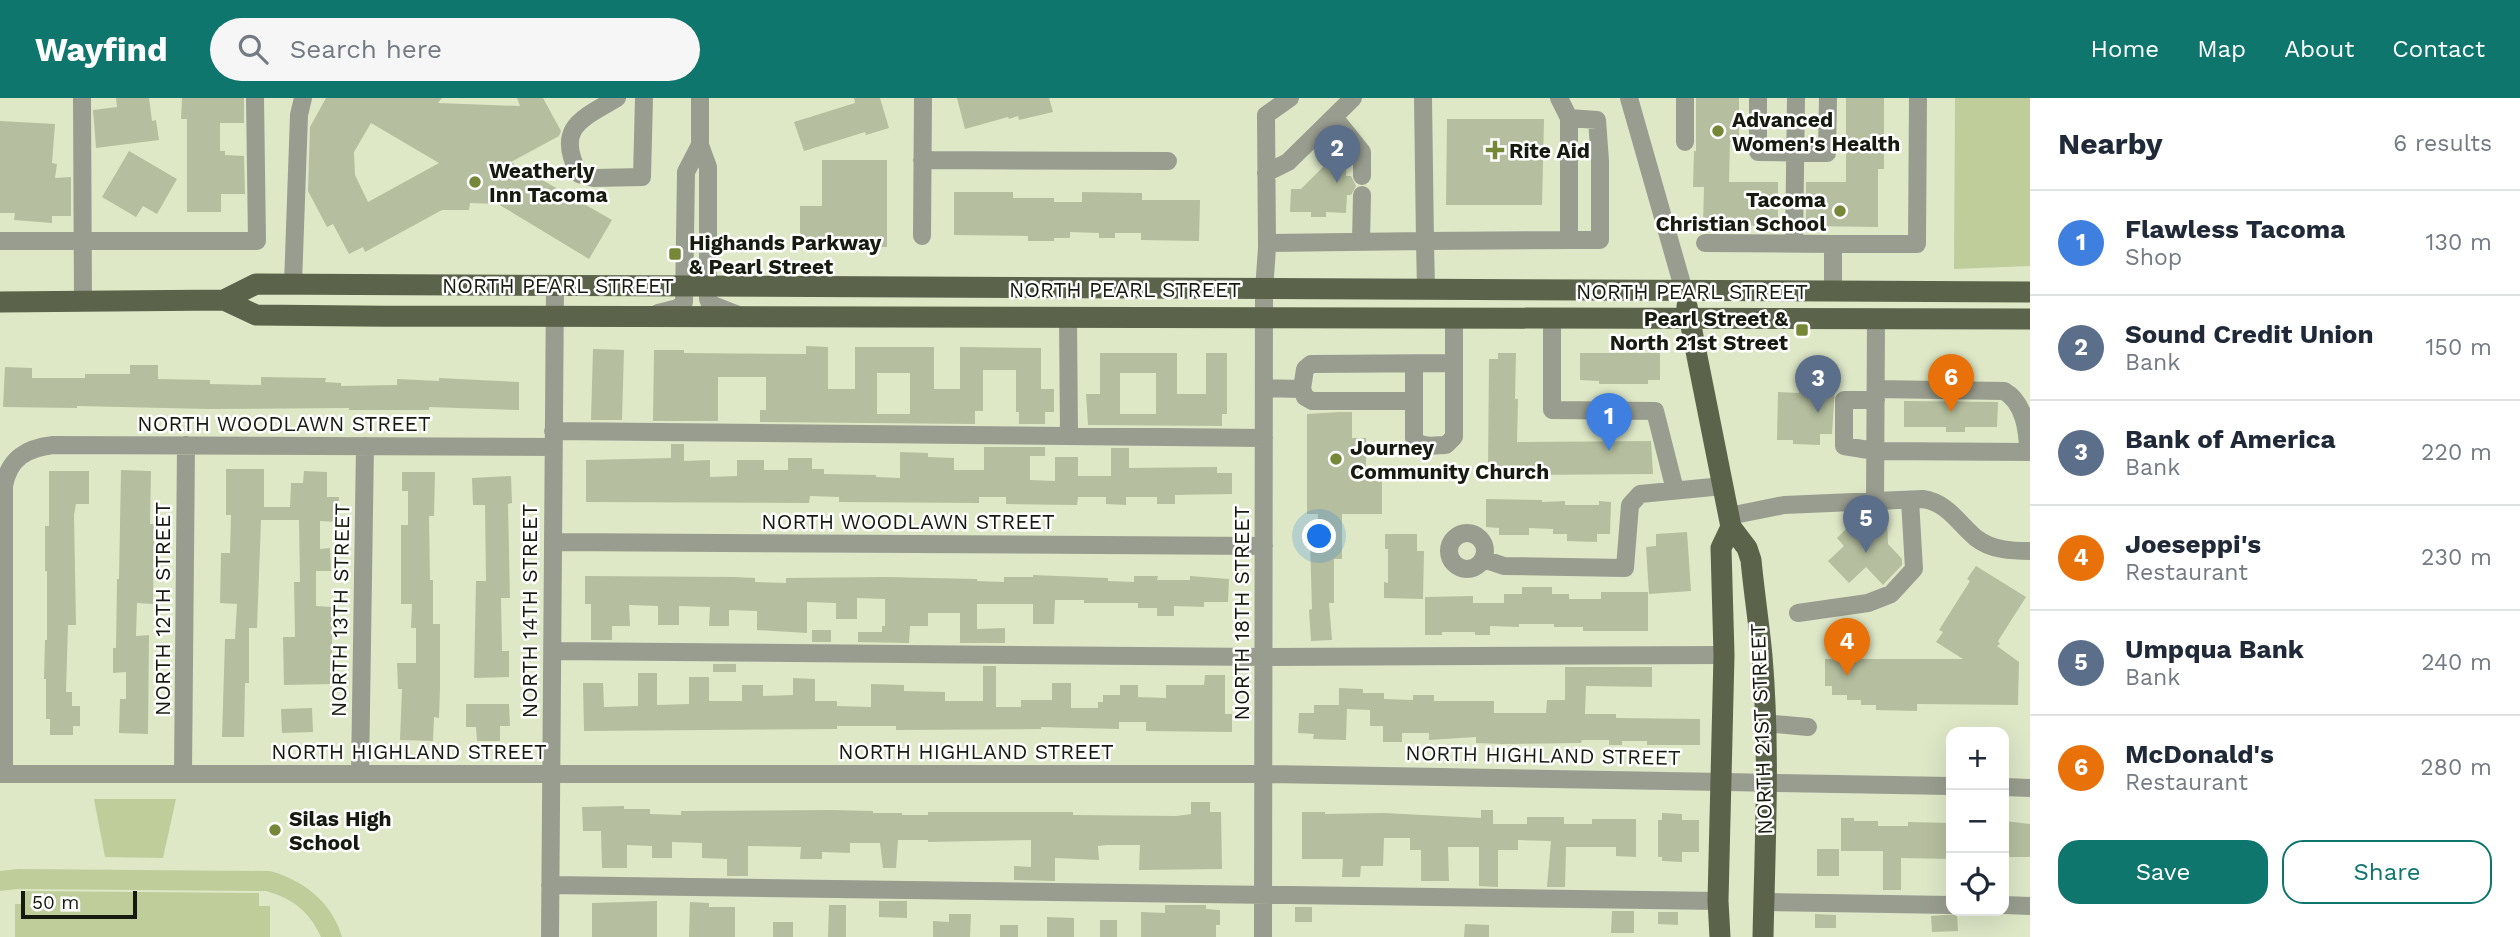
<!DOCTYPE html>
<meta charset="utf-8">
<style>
:root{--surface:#fff;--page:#f6f6f7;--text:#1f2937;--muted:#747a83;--line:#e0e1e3;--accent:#0f766e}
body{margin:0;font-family:"Work Sans",sans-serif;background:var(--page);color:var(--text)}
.controls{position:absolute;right:21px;bottom:21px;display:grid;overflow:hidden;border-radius:14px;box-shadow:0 7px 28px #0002}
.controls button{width:63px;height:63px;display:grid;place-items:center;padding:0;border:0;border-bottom:2px solid var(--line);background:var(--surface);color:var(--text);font:35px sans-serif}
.scale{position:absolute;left:21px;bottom:18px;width:116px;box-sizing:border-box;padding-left:7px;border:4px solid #171b0f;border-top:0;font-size:19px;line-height:24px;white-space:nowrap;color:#171b0f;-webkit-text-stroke:5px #fff;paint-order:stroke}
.you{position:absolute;left:1320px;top:439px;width:24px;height:24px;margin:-18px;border:5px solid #fff;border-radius:50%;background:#1a73e8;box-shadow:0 0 0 10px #1a73e833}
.badge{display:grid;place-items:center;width:46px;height:46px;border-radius:50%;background:var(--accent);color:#fff;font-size:23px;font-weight:700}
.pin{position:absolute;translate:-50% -58px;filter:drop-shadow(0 2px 4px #0008)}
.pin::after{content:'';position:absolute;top:37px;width:24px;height:21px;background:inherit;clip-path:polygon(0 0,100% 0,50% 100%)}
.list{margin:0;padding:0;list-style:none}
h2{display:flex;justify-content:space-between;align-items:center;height:91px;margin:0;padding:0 28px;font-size:30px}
h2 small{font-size:23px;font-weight:400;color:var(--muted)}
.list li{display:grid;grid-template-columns:46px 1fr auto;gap:21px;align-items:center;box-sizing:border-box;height:105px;padding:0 28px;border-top:2px solid var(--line)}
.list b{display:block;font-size:26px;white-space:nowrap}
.list p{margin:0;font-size:23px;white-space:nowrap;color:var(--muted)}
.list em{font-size:23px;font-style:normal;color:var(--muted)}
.actions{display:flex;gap:14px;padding:21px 28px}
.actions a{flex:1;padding:16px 0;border:2px solid var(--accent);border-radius:21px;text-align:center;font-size:24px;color:var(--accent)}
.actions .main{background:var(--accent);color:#fff}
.icon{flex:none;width:38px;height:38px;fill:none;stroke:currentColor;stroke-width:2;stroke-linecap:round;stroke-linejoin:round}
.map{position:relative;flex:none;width:2030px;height:839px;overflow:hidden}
header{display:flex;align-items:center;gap:42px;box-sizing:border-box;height:98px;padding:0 35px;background:var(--accent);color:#fff}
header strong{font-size:33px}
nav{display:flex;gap:38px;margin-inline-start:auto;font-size:24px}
.search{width:490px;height:63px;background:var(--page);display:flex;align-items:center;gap:18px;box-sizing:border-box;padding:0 24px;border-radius:38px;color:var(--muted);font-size:26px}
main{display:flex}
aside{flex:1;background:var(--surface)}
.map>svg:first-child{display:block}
.green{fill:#bfcd9b}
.building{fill:#b5be9e;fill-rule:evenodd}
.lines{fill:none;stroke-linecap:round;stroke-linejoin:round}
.minor{stroke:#999d8f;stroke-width:18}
.major{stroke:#5c634b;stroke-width:21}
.poi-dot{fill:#768838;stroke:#fff;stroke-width:2.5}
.labels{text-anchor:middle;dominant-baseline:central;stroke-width:5;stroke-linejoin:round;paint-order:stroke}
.poi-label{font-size:21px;font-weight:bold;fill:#171b0f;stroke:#fff;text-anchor:start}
.street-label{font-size:21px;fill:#171b0f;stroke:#fff}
</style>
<header>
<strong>Wayfind</strong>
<div class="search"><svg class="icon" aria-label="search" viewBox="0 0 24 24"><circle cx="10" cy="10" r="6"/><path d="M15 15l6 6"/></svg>Search here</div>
<nav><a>Home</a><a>Map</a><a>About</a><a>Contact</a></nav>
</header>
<main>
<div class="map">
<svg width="2030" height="839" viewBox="0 0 2030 839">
<rect width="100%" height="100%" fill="#dee8c7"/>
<path class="green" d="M1955,0H2030V168L1954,171Z
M94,701H176L163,760L105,759Z
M18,771L270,773C303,782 332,804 342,839H321C310,814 292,800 266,793L18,791L0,793V773Z
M25,793L259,795V808H270V839H15V806H25Z"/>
<path class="building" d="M116,0H149L152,23L156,22L159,42L96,50L93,12L117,9Z
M182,0H244V25H220V53H225V57L244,58L245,96H221V114H187V21H181Z
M326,0H442L438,5L520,8L517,0H543L561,33L559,38L511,64L612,122L589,161L498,106L470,105L469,112H442L365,154L363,149L349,156L333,126L327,129L308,93L310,29ZM371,25L439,65L368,104L355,77L354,54Z
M854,0H880L889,30L866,37L865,34L804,53L794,24L855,5Z
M957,0H1049L1053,14L1019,22L1018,18L1009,21L1008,19L965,31Z
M1696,0H1739V44H1730L1729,84H1778V128L1703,127L1704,89H1693L1694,53H1696Z
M1846,0H1884V71H1878V129L1806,128V84H1846Z
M1447,21H1544L1542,107H1446Z
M0,23L55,26L52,65L57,66L55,80L71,79V118H52V125L14,122L15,115H0Z
M129,53L177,81L157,116L143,108L136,119L102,99Z
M1323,58L1347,59L1346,78H1351L1356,88L1351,97H1347L1346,115L1326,114V119H1311V114H1290L1291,91H1301L1323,69Z
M822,62H887V149H864V144H824V148H800V108H822Z
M954,94H1013V100H1054V104H1082V94L1142,95V102H1200L1199,143L1141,142V135H1115V140H1099V135L1070,134V140H1054V143H1028V138L954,137Z
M806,248L828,249V291H855V249H934V291H960V249L1041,250V291H1054V314H1045V326H1019V314H1016V272H983V313H975V326L760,324V312H766V279H718V323H653L654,252H684V255L806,256ZM877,275H910V316H877Z
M593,251L624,252L622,322H591Z
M1100,255H1177V296H1206V255H1227V316H1222V328L1088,327L1086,296H1100ZM1120,275H1156V316H1120Z
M1498,255H1516L1515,301H1518L1517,344L1651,343L1653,376L1524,377V371H1488L1489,261H1498Z
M1580,255H1660V282H1648V286H1599V283L1580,282Z
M130,267H158V281L210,282V286L261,287V279L326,280L325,284L341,285V288L397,287V281L439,283V280L519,284V312L429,309V312H349V310L209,311L77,308V310L3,309L5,269L32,270V280H85V276H130Z
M1799,289L1835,290L1832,336H1820V347L1793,346V342H1777L1778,294L1799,295Z
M1904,303L1998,304L1997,329H1965V334H1946V329H1904Z
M1339,314H1352V340H1366V383H1382V416H1342V461H1334V505H1329L1332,542L1311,543L1309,512L1312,511L1310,443H1318V416H1307V316Z
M671,346H684V363L710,362V379L737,378V362H764V372H788V360H812V371H824V376L876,377V379L900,380V354L928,355V359L954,360V372H984V349H1045V358H1030V382L1055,383V359H1078V378H1111V350H1129V370L1217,369V375H1232V396L1175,397V406H1157V399H1126V407L1106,406V399H1078L1077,407L1006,406V399H979V405L839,404V399L810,398L809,405L586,404V362L671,360Z
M226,371H264V409H290L291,385H303L304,373L327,374V399H339L338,424L320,423V451L330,450L331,473H316V508L332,509V586L284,587L283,539H295L294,484H300L299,422H261L257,530H249V585H245L244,639H222L225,541H235L237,506L220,505L221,455H230L231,417H226Z
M121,372L151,373L150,426H154L153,506L137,505L136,538L149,537L148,636L119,635L120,601H126V574L113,575V550H116L117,481H119Z
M49,373H89V406H76L74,417L76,527H68L66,594H72V608H80V628H73V637H50V621H46V581H44L45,542H47V473H45V428H49Z
M402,374H435L434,418H429L430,482H433V526H440V591L439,620L434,619L433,643L400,642L402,591H398L397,565H416V530H411L412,506H401V427H408V393H402Z
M511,378L512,405L508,406L510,500H501L502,553H509V579L474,580L476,483H486L485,407H473L472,380Z
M1486,401L1542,402V404L1565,403V407H1599V403L1611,404L1610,436H1597V444L1567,443V436H1553V431L1529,430V437H1499V430L1486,429Z
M1887,419L1888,446L1902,461V467L1883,487L1866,469L1849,485L1828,463L1844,448L1837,440L1857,420Z
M1687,434L1691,493L1649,496L1646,449L1656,448V436Z
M1385,436H1417V453H1424L1423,501L1384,500V484L1388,485V451H1385Z
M1976,468L2026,499L1998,543L2000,546L1997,548L2019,564L2018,607L1917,606V613L1876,612V607H1861V602H1847V597H1832V588H1825V561H1963L1936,544L1943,534L1939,532L1970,483L1967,481Z
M1033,477L1108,480V483L1134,484V478H1158L1157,482H1190V478L1229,481L1228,504H1204V509L1174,508V518H1157V510H1138V505H1084V502H1055L1054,526H1033V506H977V531L1005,530V545H960V515H928V528H910L909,545L858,544V534H882V528H885V501L857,500V521H836V505L807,504V535L757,532V513L729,512V528H709L710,509L679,508V527H658V508L629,507L630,528H612V542H591V506H585V478L734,479L755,480V484L786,485V480L885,479L977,481V483L1004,484V479H1033Z
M1522,489H1552V496H1569V501H1601V494H1648V533H1583V529H1554V526H1519V529L1490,528V537H1475V534H1442V537H1425V499L1473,498V505H1504V496H1522Z
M812,532H831V544H812Z
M713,566H736V574H713Z
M983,568H996V609H1021V602H1052V585H1071V610H1098V604H1103V597H1120V587H1138V599L1166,600V587H1204L1205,577H1225V616H1232V634L1146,633V624H1119V631L1041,629V631L896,632V628H837V631L584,633L583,585H603L604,609L638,608V575H657V607L689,606V579H709V603H742V587H763V598L793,597V580L815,581V603H837V608L871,609V586L904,587V593L945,594V603H983Z
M1565,569H1652V589L1586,588L1585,616H1616V620L1700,621V647H1647V643H1622V647H1609V642H1582L1581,645L1502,646L1476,645V639L1429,642V635H1402V644H1383V628H1370V612L1347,611L1346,642L1313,641L1314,636L1298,635L1299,615H1314V607H1339V590L1363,591V595H1384V601L1413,602V597H1434V603H1494V615H1546L1547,602H1565Z
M466,606H509L510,628H500V643H477L476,629H466Z
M312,610L313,634L282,635L281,611Z
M1191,704H1210V714H1221L1222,771L1139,772L1140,747H1107L1098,748L1099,762L1055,760V783L1014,782V768L1031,769V742L928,744V742H898L896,770H883L880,745H850V755L822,754V761H800L801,749L748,748V778H727V761L702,760V745L672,744V760H652V748L627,747V770H602L601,733H583L582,709L624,708V711H650V716L681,717V713L830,712L873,713V715H902V717H928V714H1073V717L1176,718L1191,716Z
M1481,712H1493V726H1527V719H1564V726H1592V721H1636V759L1616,758V749H1566L1565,789H1547L1551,743L1518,742V752H1498V789L1479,788V749H1448L1449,783H1421V752H1410V740H1384L1383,768H1361L1360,779H1342L1343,761H1302V714H1325V716L1384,715L1481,720Z
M1662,715L1682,716V722H1699V754H1682V764L1662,763V759H1658V722H1662Z
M1841,720H1854V723H1878V728H1908V724L1951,725V761L1901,760V792H1883V753H1841Z
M2005,723L2030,726V759H2004Z
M1817,751H1839V778H1817Z
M657,803V839H592V805Z
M879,803H907V820L879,819Z
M690,804L709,805V809H735V839H689Z
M829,807H846V839H828Z
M1165,807H1206V811L1220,812V827H1216V839H1141V814L1165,815Z
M1295,809H1312V824H1295Z
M1612,813H1634V835H1611Z
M1658,814H1678V827L1658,826Z
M949,816H971L970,839H933V823L949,824Z
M1815,816L1836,817V830H1815Z
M1957,816L1958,833L1932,834L1931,818Z
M1047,819L1074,820V839H1047Z
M1100,822H1117V839H1100Z
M773,824H793V839H773Z
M1465,826L1489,827V839H1464Z
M1000,827H1018V839H1000Z"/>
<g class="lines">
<path class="minor" d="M82,0L83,203
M617,0C581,21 555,30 579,76L594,80L642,79L644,0
M700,0V47L708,69V201L710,206L738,217
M1423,0L1425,143L1569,142
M1559,0L1569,20V142H1600V63L1597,22L1569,20
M1629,0L1684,193
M1758,0V54L1827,55L1828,0
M1334,19L1362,54V78
M1685,44V0
M922,62L1168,63
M1266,75L1288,64L1353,0
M922,138L923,0
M0,143H257L255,0
M1361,143L1362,97
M1267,145L1425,143L1426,192
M1705,145L1833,146V193
M1794,145L1796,0
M1833,146H1917L1918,0
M293,186L299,17L303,0
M658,215L678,210L684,204L686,74L700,47
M1552,219V312L1655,313L1675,392
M1068,220L1069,338
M1414,266V303
M1264,290L1302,291L1305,299L1312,303H1414V340C1420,351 1436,347 1446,347L1454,339V219
M1302,291L1305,271L1311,266L1454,265
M1876,291L2004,293C2024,304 2028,333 2028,354
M1876,302H1844V348L1875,353L2030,354
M553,333L1264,340
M1875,403L1876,220
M1729,418L1784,407L1923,401C1948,405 1958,425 1976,440C1991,452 2012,453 2030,453
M1449 453a18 18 0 1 1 36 0a18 18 0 1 1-36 0Z
M553,444L1264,448
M1483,461L1504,468L1625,470L1630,407L1640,396L1723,388
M1798,515L1868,505L1891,496L1914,471L1910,402
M552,553L1263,559L1724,557
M1764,625L1808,629
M0,676H1263L1951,688
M4,676V388C9,360 27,350 53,347L553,349
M183,676L186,347
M360,676L365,348
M2004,689L2030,690
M550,787L1718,803
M1763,804L1951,807
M2004,807L2030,808
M550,839L555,188
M1263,839L1264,192L1267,150L1266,17L1290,0"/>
<path class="major" d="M224,202L256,186L2030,194
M0,204L224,202L256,217C847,223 1438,218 2030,221
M1687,208L1731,429L1747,450L1751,462C1754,494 1759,526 1762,558C1770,651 1765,746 1763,839
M1720,839L1718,803L1724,557L1721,450L1731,429"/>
</g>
<g class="poi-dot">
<circle cx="1718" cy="33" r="7"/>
<path d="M1491.5 41.5h7v7h7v7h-7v7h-7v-7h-7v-7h7z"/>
<circle cx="475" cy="84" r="7"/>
<circle cx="1840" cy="113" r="7"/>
<rect x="668" y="149" width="14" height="14" rx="3.5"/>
<rect x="1795" y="225" width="14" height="14" rx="3.5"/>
<circle cx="1336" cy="361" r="7"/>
<circle cx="275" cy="732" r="7"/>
</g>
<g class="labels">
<g class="poi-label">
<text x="1732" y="21">Advanced<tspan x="1732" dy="24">Women's Health</tspan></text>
<text x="1509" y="52">Rite Aid</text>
<text x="489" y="72">Weatherly<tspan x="489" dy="24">Inn Tacoma</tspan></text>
<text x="1826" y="101" text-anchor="end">Tacoma<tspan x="1826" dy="24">Christian School</tspan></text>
<text x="689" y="144">Highands Parkway<tspan x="689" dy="24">&amp; Pearl Street</tspan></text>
<text x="1788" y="220" text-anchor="end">Pearl Street &amp;<tspan x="1788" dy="24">North 21st Street</tspan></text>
<text x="1350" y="349">Journey<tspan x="1350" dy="24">Community Church</tspan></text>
<text x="289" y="720">Silas High<tspan x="289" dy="24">School</tspan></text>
</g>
<g class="street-label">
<text x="558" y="187">NORTH PEARL STREET</text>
<text x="1125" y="191">NORTH PEARL STREET</text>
<text x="1692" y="193">NORTH PEARL STREET</text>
<text x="284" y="325">NORTH WOODLAWN STREET</text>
<text x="908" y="423">NORTH WOODLAWN STREET</text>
<text transform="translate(162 511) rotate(-90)">NORTH 12TH STREET</text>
<text transform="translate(340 512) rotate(-89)">NORTH 13TH STREET</text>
<text transform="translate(529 513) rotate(-90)">NORTH 14TH STREET</text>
<text transform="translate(1241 515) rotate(-90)">NORTH 18TH STREET</text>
<text transform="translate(1761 631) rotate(-92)">NORTH 21ST STREET</text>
<text x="409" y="653">NORTH HIGHLAND STREET</text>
<text x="976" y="653">NORTH HIGHLAND STREET</text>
<text transform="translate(1543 657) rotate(1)">NORTH HIGHLAND STREET</text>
</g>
</g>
</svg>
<div class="controls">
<button>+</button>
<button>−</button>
<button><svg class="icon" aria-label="locate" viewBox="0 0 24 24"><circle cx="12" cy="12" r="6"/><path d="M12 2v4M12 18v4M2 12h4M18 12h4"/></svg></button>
</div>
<div class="scale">50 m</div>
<div class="you"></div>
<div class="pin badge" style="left:1609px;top:353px;background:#3f7fe0">1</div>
<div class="pin badge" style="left:1337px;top:85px;background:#5c6f8a">2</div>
<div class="pin badge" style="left:1818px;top:315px;background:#5c6f8a">3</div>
<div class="pin badge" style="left:1847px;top:578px;background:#e8710a">4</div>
<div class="pin badge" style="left:1866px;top:455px;background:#5c6f8a">5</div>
<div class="pin badge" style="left:1951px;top:314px;background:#e8710a">6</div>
</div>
<aside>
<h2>Nearby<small>6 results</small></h2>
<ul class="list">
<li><span class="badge" style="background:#3f7fe0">1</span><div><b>Flawless Tacoma</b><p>Shop</p></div><em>130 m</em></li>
<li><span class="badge" style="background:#5c6f8a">2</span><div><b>Sound Credit Union</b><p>Bank</p></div><em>150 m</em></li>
<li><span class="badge" style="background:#5c6f8a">3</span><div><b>Bank of America</b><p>Bank</p></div><em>220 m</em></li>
<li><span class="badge" style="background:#e8710a">4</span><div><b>Joeseppi's</b><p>Restaurant</p></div><em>230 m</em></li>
<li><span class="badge" style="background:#5c6f8a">5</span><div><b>Umpqua Bank</b><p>Bank</p></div><em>240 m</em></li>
<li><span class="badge" style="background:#e8710a">6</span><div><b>McDonald's</b><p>Restaurant</p></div><em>280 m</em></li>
</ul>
<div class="actions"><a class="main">Save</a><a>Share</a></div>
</aside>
</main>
